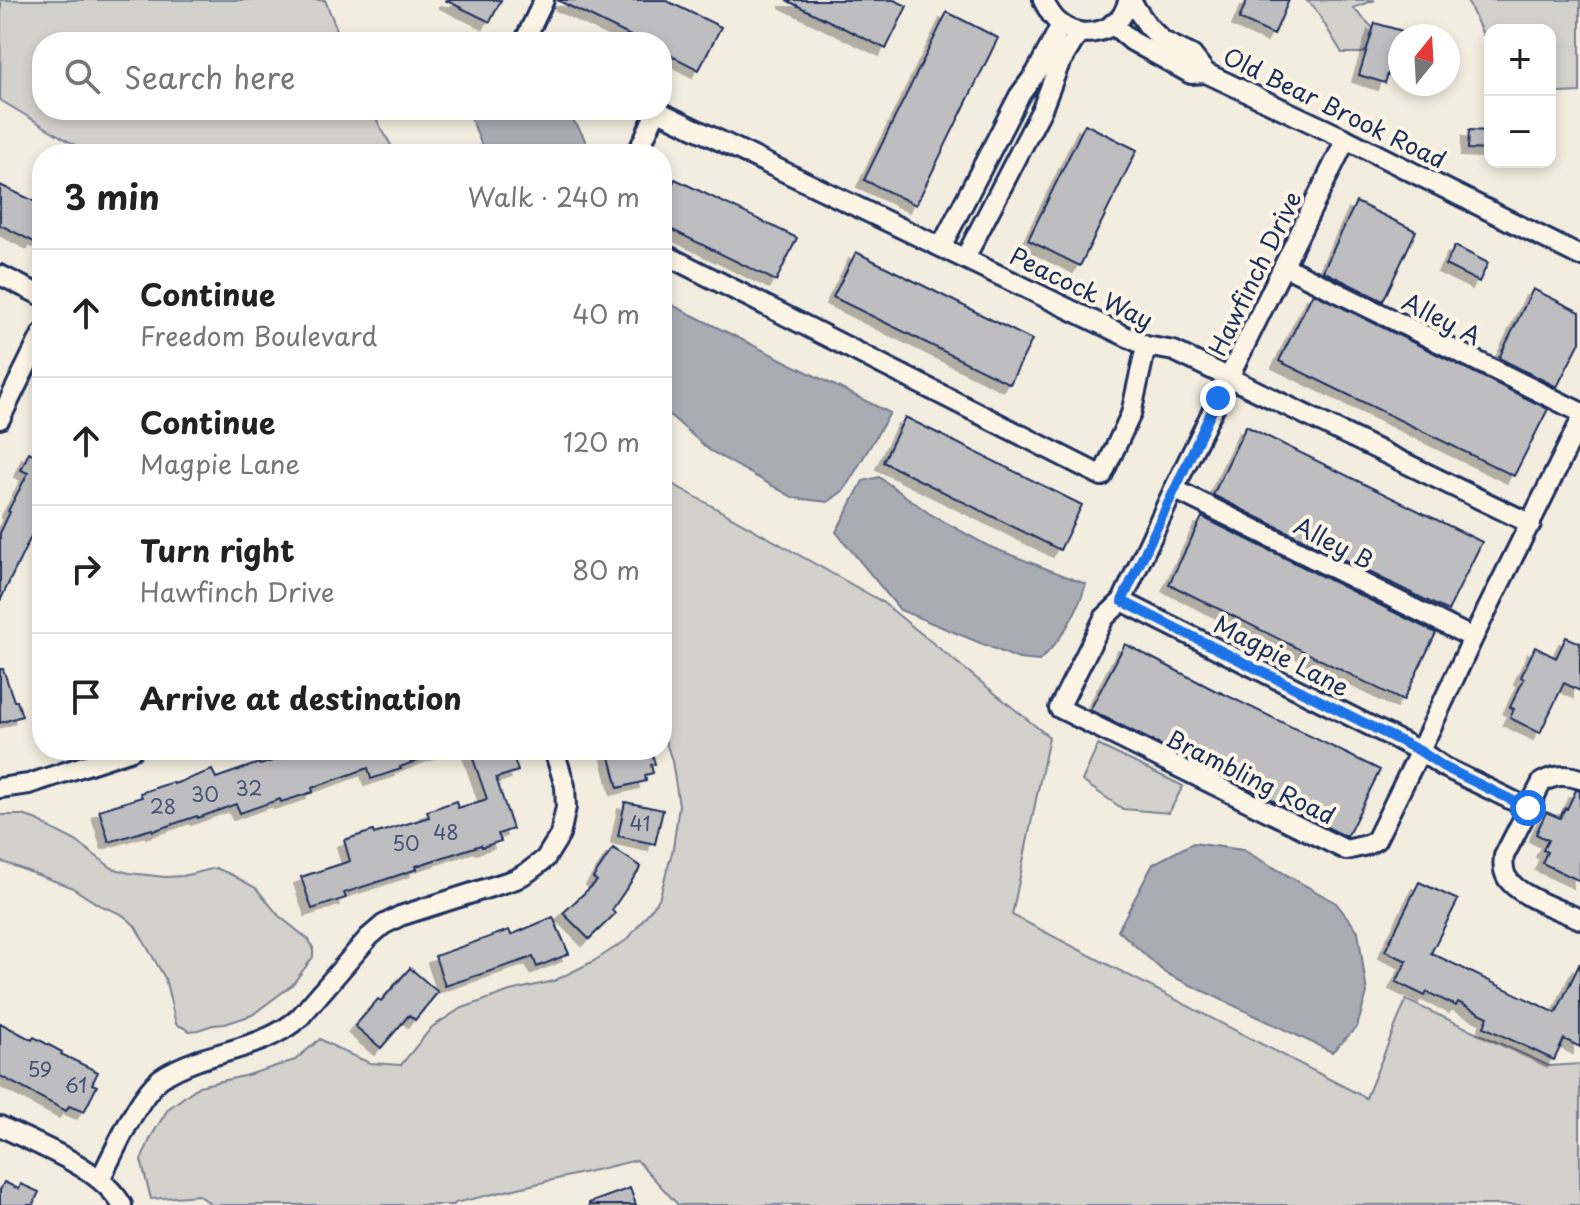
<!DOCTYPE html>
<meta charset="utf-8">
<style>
:root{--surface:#fff;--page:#f2f2f2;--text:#222;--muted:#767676;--line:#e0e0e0}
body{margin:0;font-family:"Playpen Sans",sans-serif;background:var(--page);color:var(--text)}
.controls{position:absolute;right:24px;top:24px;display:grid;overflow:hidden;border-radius:16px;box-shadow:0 4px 12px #0003}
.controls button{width:72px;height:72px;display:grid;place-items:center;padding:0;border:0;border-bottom:2px solid var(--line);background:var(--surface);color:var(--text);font:40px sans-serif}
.compass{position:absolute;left:1388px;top:24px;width:72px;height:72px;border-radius:50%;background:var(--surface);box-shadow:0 4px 12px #0003;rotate:18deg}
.stop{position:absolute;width:24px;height:24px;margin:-18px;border:6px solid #1a73e8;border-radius:50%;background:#fff}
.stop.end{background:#1a73e8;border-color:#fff;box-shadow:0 2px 8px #0008}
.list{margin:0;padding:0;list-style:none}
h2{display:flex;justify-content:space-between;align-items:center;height:104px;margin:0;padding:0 32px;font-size:34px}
h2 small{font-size:26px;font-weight:400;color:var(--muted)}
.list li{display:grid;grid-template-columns:52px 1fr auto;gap:24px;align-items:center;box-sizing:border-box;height:128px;padding:0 32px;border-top:2px solid var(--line)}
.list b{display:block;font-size:30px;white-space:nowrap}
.list p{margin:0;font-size:26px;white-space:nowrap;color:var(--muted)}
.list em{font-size:26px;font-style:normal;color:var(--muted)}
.icon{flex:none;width:44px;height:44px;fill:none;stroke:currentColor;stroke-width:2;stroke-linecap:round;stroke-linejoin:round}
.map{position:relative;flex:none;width:1580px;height:1205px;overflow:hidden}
.search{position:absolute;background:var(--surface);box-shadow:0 4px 12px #0003;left:32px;top:32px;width:640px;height:88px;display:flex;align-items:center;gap:20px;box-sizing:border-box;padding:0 28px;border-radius:32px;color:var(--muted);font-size:30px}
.panel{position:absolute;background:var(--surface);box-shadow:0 4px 12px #0003;left:32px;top:144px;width:640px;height:616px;border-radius:32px}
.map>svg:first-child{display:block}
.green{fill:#d3d1cc;stroke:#778095;stroke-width:2}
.water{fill:#a9acb3;stroke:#707a91;stroke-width:2}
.building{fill:#bebec0;stroke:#1b2f5e;stroke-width:2;filter:url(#shadow)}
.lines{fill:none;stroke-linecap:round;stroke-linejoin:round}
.minor-casing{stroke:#1b2f5e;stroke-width:24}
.minor{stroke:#fcf5e5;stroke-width:18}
.route{stroke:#1a73e8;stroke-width:10}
.labels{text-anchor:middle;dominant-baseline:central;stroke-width:8;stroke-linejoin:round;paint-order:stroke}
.number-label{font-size:20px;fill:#445376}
.street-label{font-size:24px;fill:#1b2f5e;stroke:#fcf5e5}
</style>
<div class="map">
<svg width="1580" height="1205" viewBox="0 0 1580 1205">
<defs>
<filter id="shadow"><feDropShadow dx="-7" dy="7" stdDeviation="0" flood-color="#0004"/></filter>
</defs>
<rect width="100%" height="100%" fill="#f3ede0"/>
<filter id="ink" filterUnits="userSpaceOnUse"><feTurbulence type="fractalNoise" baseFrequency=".0125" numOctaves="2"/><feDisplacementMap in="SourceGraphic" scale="16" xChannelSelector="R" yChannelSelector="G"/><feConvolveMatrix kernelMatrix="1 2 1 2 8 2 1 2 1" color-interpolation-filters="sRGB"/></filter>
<g filter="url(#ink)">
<path class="green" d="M1,0H325L342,42H42V110H371L396,154H90L0,100Z
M1306,0H1375L1353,8L1382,37L1363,53H1342L1314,7Z
M1467,0H1580V92L1561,93L1550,91V30H1490V50Z
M662,478L881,601L1049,737L1012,915L1366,1098L1406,1000L1549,1066L1580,1064V1205H678L637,1160L455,1203L454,1205H212L199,1195L151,1199L141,1160L151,1137L168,1109L199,1086L244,1076L295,1060L320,1039L342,1051L370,1063L401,1065L432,1027L460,1009L510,991L554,981L594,961L628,939L659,899L673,849L679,805L672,761L662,730Z
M1098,745L1183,786L1169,813L1123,809L1082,781Z
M0,815H22L38,820L52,829L76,841L112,868L129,873L165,877L183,876L216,868L232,875L256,888L279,916L309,940L313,948V957L292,985L252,1015L225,1024L213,1025L198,1030L190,1031L176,1024L165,978L135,926L129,920L121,914L99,905L71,887L0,861Z"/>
<path class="water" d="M468,110H559C578,120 583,135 591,154H485Z
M662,300L890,413L844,490L828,502L794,498L709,450L662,408Z
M879,477L930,514L988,546L1086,584C1077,613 1062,640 1039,661L1019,659L900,610L836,532L863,481Z
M1193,843L1243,850L1336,903L1358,931L1367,993L1357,1027L1332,1052L1165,973L1118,930L1153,864Z"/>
<path class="building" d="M445,0H501L490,22Z
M557,0H665L721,27L699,70L662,51V42H643Z
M786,0H894L907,6L886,49Z
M1247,0H1289L1274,35L1239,19Z
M947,12L998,38L916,205L864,180Z
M1375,23L1402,31L1385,83L1359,75Z
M1085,124L1137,150L1080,266L1028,240Z
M1469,130L1490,131V150L1468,149Z
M675,179L797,238L776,281L662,225V205Z
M0,185L42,205V241L36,238L34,242L0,225Z
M1356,202L1416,231L1383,301L1323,271Z
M1455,246L1488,263L1479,282L1445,265Z
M856,252L1032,340L1010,384L833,297Z
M1533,289L1580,312V342L1557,387L1499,358Z
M1313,293L1548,409L1514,476L1279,361Z
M905,417L1082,505L1060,550L883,462Z
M1246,426L1482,542L1448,611L1213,495Z
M42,447V520L38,527L36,526L0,601V533L10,512L8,511L28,473L21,470L29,452L37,456Z
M1202,517L1436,633L1403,701L1169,584Z
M1566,637L1580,643V691L1564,683L1540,733L1510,718L1514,709L1510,707L1524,679L1521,677L1535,647L1556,658Z
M1125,644L1220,693V692L1380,770L1347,837L1090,710Z
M0,669H3L14,701H17L22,716L0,723Z
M306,750L442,751L400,767L401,769L371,779L368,768L312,788L313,792L281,802L280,799L240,813L236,804L198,818L197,816L153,831L152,829L109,842L99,810L142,797L140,793L173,782L174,784L212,770L216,778L259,763L260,765Z
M470,750H511L518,771L496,778L513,829L498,834L501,841L482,847L481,845L416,866L417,869L344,893L346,898L312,909L301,877L350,861L344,840L373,831L374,834L429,817L427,811L456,801L458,808L487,799Z
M620,750H651L655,764L651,765L653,773L645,775L646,781L618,788L609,753Z
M1576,790L1580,791V881L1542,863L1547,852L1543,850L1548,840L1536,834L1546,812L1560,818L1565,808L1567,809Z
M625,802L663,810L655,844L618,836Z
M613,848L641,867L612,910L615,914L589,939L563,913L597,881L593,878Z
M1419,882L1458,900L1431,953L1556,1013L1580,963V1047L1564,1039L1554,1060L1484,1027L1488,1017L1458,1002L1456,1006L1427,992L1425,996L1396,982L1407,961L1385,951Z
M553,917L569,954L537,967L533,957L445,986L435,956L509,930L511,935Z
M410,968L438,992L415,1020L409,1015L381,1048L355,1026L378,999L381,1001Z
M0,1023L32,1040L34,1037L62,1052L61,1054L98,1072L92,1084L97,1086L84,1112L69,1106L66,1111L0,1076Z
M4,1182L19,1189L21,1184L39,1192L33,1205H0V1190Z
M630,1188L636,1205H589V1203Z"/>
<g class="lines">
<defs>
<path id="minor" d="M1043,0C1048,10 1053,19 1062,25C1080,38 1107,34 1121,17C1124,13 1127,5 1129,0
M1130,0L1148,26L1163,41L1192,55L1206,73L1346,139L1580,256
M1112,24L1132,41L1191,74L1206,73
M524,42L544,0
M656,110L1146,346L1174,351L1531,524
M1346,139L1174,489L1122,601L1104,618L1059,708L1346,850L1367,845L1376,840L1420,751L1473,638L1580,422
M637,154L657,110
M941,247L1019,96L1036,73L1061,25
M662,253L1102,476L1131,414L1146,346
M965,258L1042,109L1059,65L1079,32
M1284,266L1580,412
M0,275L42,296
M0,419L42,334
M1174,489L1473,638
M1122,601L1420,751L1444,767L1528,808
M1580,779C1566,774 1555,775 1542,782L1504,856C1503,863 1503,870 1506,876C1515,895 1560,910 1580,919
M0,788L29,784L132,750
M0,1126C39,1146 100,1167 122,1205
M100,1179C115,1151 137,1098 160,1079C172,1070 185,1065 199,1060C233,1049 273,1042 300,1017L369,937L383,925L400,916L516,879L528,872L545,859L560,835L566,807L565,786L554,750"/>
</defs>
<use href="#minor" class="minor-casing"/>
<use href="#minor" class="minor"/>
</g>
</g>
<g class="lines" filter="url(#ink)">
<path class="route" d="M1218,398L1122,601L1420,751L1444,767L1528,808"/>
</g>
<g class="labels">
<g class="number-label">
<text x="249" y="788">32</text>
<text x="205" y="794">30</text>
<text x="163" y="806">28</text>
<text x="640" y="823">41</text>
<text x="446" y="832">48</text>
<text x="406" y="843">50</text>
<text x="40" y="1069">59</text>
<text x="76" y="1085">61</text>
</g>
<g class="street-label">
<text transform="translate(1335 107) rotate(26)">Old Bear Brook Road</text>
<text transform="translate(1254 273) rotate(-64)">Hawfinch Drive</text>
<text transform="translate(1082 287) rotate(26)">Peacock Way</text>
<text transform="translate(1442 318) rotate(27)">Alley A</text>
<text transform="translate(1334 542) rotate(27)">Alley B</text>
<text transform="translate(1282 655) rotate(27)">Magpie Lane</text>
<text transform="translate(1251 776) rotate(26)">Brambling Road</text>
</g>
</g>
</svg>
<div class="controls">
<button>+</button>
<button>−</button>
</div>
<svg class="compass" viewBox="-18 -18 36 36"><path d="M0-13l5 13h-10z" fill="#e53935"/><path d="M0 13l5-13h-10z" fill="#767676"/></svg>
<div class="stop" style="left:1528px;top:808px"></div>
<div class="stop end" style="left:1218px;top:398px"></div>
<div class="search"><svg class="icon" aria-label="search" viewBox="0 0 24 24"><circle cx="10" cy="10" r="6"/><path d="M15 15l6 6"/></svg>Search here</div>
<section class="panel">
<h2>3 min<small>Walk · 240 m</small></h2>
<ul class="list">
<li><svg class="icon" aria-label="ahead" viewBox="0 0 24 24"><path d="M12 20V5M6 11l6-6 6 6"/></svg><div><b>Continue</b><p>Freedom Boulevard</p></div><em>40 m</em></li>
<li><svg class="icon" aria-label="ahead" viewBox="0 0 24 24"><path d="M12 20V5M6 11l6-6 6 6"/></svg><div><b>Continue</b><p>Magpie Lane</p></div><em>120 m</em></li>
<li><svg class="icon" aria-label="right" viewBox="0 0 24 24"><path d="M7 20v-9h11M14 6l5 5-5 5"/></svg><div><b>Turn right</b><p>Hawfinch Drive</p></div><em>80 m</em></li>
<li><svg class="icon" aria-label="arrive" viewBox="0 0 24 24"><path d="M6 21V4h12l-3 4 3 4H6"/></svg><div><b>Arrive at destination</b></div></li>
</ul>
</section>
</div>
